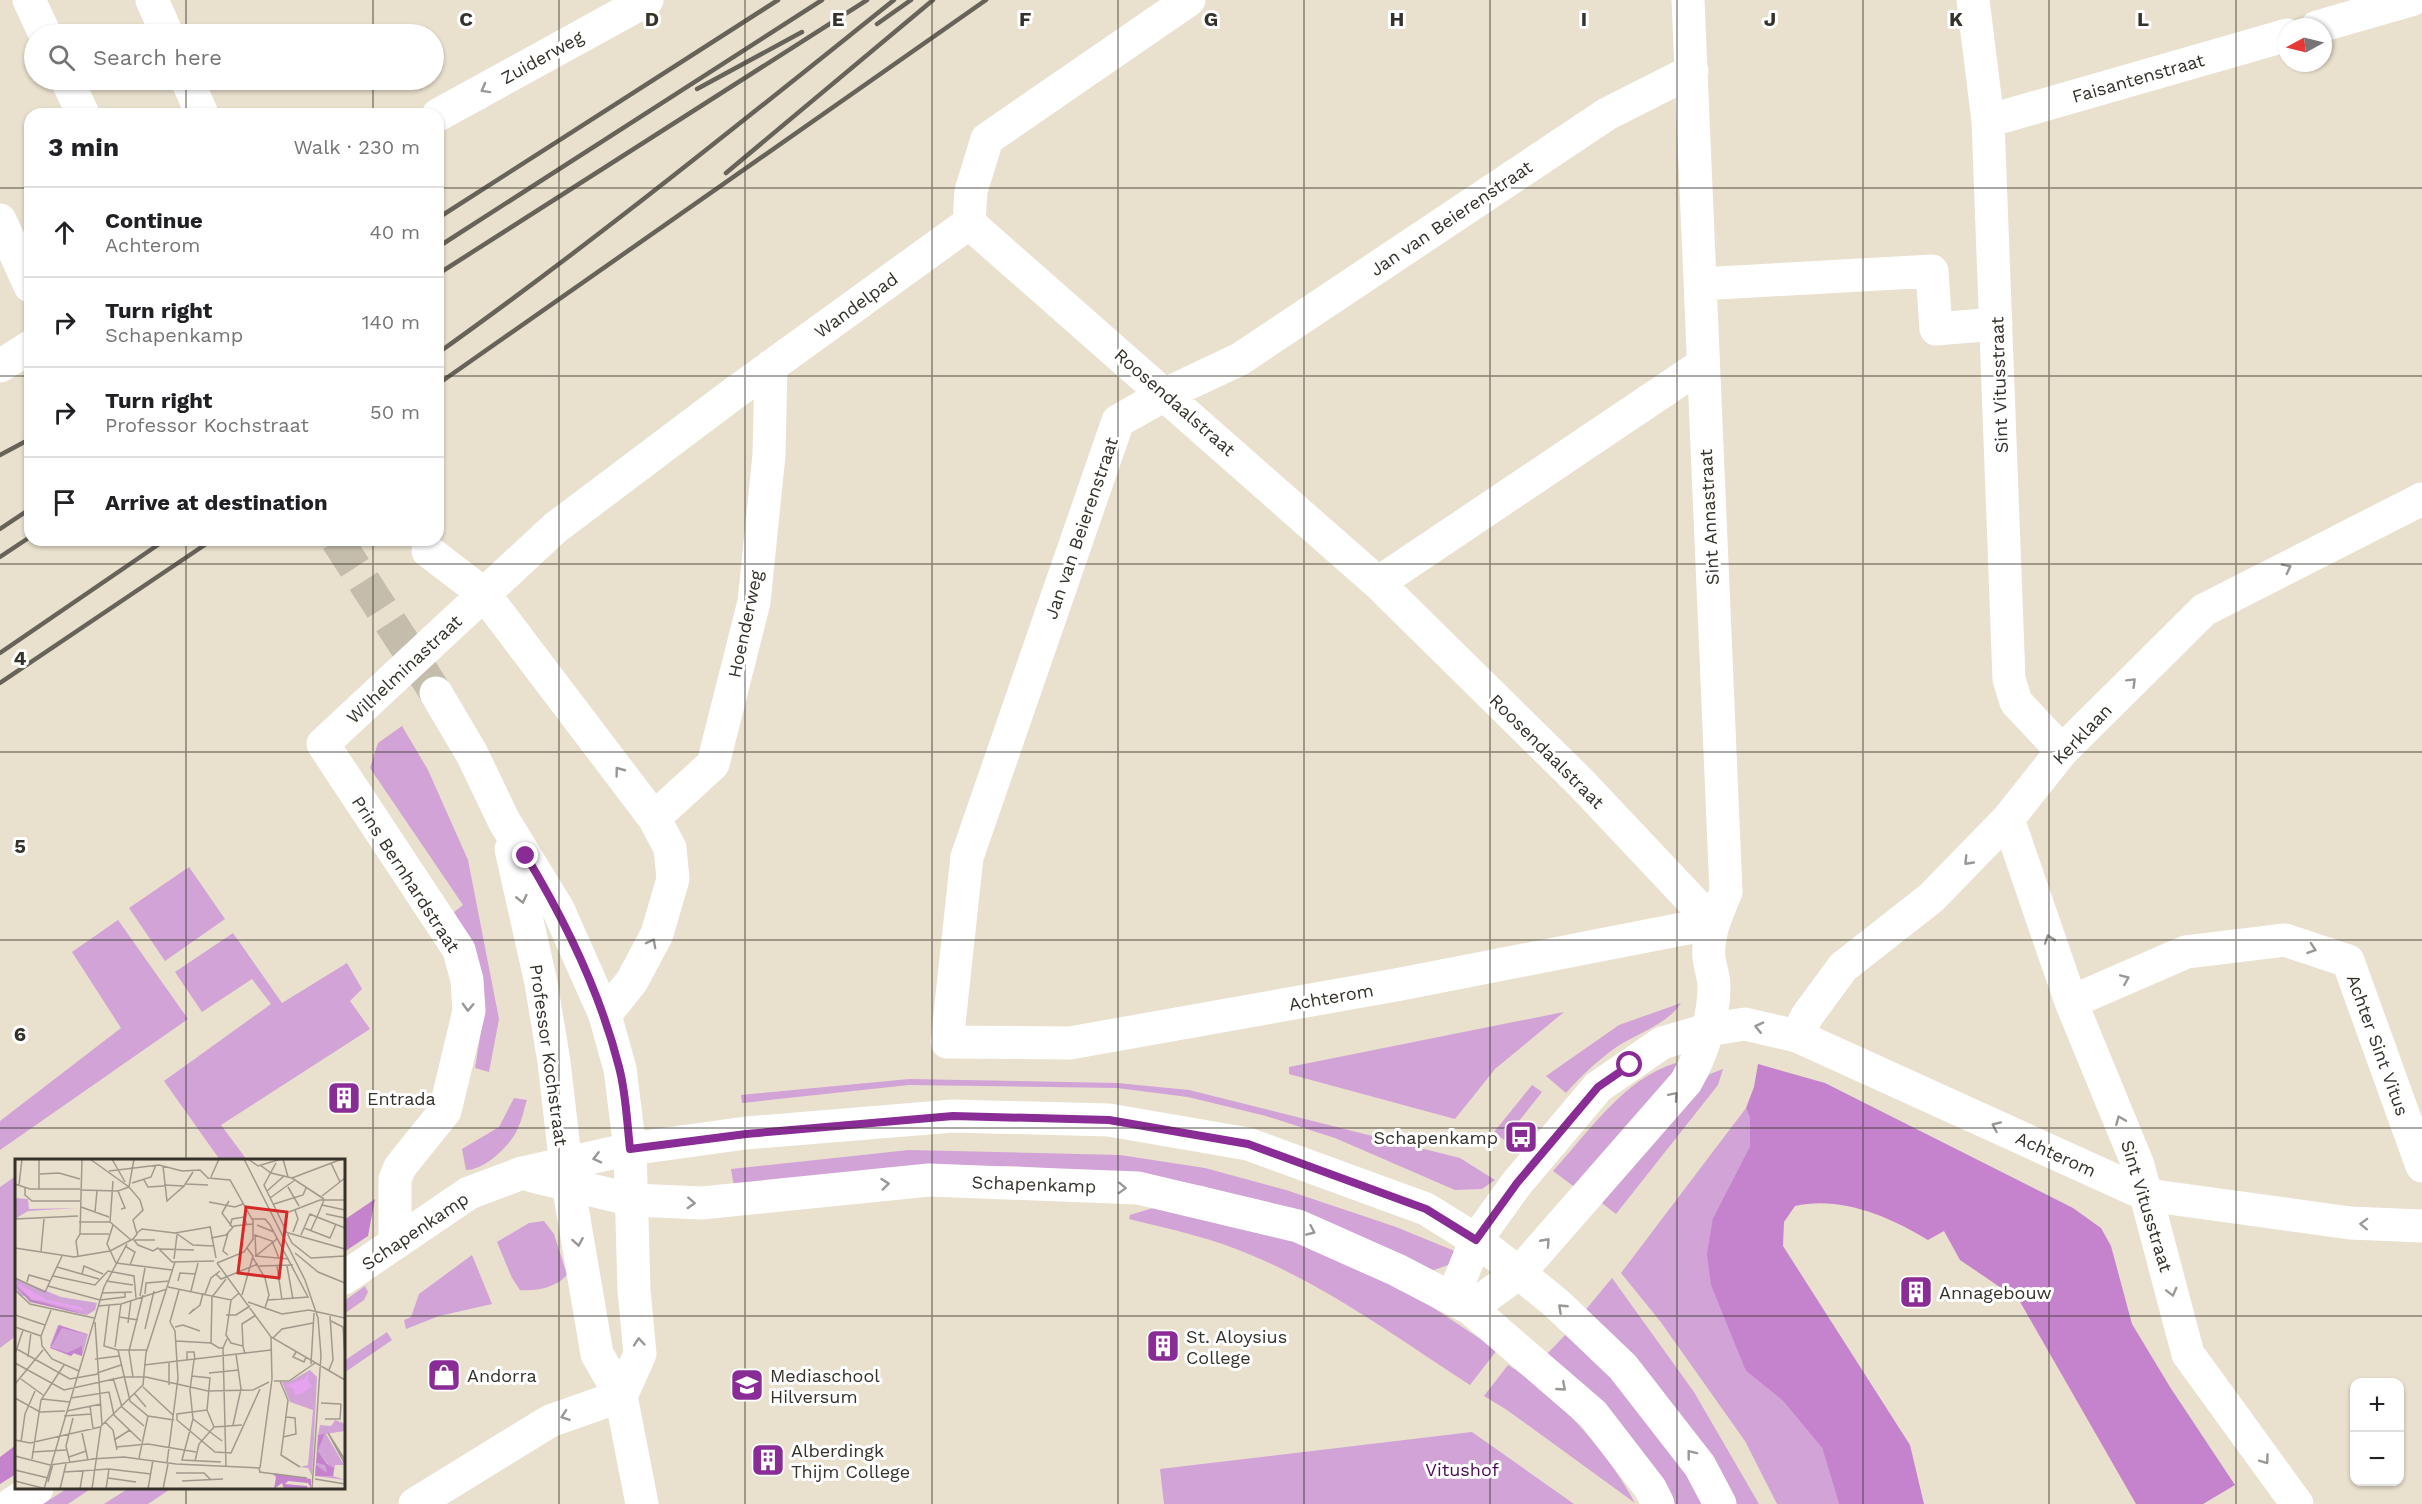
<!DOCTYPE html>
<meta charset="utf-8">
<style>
:root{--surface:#fff;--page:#f2f2f2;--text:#202124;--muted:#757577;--line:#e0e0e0}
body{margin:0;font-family:"Work Sans",sans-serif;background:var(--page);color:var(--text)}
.controls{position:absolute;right:18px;bottom:18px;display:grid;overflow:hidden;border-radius:12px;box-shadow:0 2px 4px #0004}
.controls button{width:54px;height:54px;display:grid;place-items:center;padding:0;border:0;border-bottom:2px solid var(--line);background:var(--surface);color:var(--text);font:30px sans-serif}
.compass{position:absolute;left:2278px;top:18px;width:54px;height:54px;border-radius:50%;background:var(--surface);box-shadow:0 2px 4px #0004;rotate:263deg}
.stop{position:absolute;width:18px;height:18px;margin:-14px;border:4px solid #8a2c96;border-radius:50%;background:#fff}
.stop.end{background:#8a2c96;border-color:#fff;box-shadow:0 2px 6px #0008}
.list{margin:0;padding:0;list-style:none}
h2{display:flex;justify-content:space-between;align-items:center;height:78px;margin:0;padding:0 24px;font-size:26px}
h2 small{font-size:20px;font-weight:400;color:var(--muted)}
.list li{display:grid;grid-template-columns:39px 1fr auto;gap:18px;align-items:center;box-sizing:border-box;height:90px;padding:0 24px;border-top:2px solid var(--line)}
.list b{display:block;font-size:22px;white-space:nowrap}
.list p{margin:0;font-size:20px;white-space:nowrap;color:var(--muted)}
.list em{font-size:20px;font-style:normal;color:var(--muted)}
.icon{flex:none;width:33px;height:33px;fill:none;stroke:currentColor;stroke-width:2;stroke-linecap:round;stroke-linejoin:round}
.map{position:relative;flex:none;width:2422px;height:1504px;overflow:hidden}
.search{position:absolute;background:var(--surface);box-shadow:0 2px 4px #0004;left:24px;top:24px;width:420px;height:66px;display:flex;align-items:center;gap:15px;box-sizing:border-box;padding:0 21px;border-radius:33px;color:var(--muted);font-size:22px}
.panel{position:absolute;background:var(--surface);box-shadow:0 2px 4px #0004;left:24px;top:108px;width:420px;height:438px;border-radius:18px}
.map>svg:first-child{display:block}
.green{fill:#d1a3d7}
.forest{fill:#c583ce}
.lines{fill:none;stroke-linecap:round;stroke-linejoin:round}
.secondary-tunnel{stroke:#c5bdac;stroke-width:33;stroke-dasharray:33 16;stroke-linecap:butt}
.minor{stroke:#fff;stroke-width:33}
.secondary{stroke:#fff;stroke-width:33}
.rail{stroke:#676358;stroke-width:4.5}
.oneway{stroke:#9a9894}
.route{stroke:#8a2c96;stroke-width:8}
.grid{fill:none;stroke:#35322a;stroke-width:1.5;stroke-opacity:0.55}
.labels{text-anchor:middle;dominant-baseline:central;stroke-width:6;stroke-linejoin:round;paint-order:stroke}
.street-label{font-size:18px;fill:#35322a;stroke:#fff}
.poi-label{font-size:18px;fill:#35322a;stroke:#fff;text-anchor:start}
.park-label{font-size:18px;fill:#4a0b52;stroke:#fff}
.inset-road{fill:none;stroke:#a19a8c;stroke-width:1.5}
.view{fill:#d62828;fill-opacity:0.15;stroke:#d62828;stroke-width:3}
.inset-edge{fill:none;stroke:#35322a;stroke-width:3}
.grid-label{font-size:20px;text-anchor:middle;font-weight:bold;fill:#35322a;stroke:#fff;stroke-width:6;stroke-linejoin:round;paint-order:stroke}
</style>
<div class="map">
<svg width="2422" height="1504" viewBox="0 0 2422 1504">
<rect width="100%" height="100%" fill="#e9e0cd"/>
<path class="green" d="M402,726L428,770L468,860L499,1019L489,1072L475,1068L482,1025L472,947L454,912L463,905L370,768L378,743Z
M189,867L225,919L165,961L129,908Z
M118,920L188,1019L0,1150V1121L121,1028L72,952Z
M233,933L282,1003L347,963L362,989L350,1001L370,1029L221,1125L247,1160H220L164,1081L271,1004L252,979L202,1012L175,972Z
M1681,1003C1667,1025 1637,1033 1615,1048C1597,1061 1581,1076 1566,1093L1546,1076L1619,1025Z
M1564,1012L1495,1069L1455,1119L1289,1074V1067Z
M1676,1063L1682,1070L1576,1188L1553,1171C1588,1133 1624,1078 1676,1063Z
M1723,1069L1718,1085L1616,1214L1598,1200L1710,1074Z
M909,1079L1117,1083L1189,1090L1460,1158L1495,1180L1482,1189L1455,1190L1335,1138L1266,1116L1188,1097L1117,1088L909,1085L742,1103L741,1095Z
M1532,1085L1542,1092L1504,1140L1494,1132Z
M514,1098L527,1100C524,1109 522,1120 518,1128C511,1145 485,1170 466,1170L462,1149L499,1127Z
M1746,1108L1750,1118V1146L1713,1218L1746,1371L1783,1401L1822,1448L1839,1504H1777L1745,1441L1660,1321L1621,1273Z
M909,1150L1120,1155L1205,1168L1286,1190L1396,1227L1457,1252L1451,1264L1434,1270L1417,1269L1281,1208L1203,1186L1120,1173L1012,1166L921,1167L734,1187L731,1169Z
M16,1176V1336L0,1348V1187Z
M1169,1203L1271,1228L1402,1287L1497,1350L1470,1385C1399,1339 1330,1288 1251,1255C1212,1238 1170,1229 1129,1219L1130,1215Z
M544,1221L554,1234L567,1275C555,1288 537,1291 520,1290L512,1278L497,1242L529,1223Z
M472,1255L492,1304L439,1316L406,1329L404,1320L411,1317L419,1294Z
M1612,1278L1694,1392L1759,1504H1733L1583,1313Z
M365,1286L368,1292L364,1300L344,1314V1301Z
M1570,1330L1639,1403L1707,1504H1673L1545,1356Z
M387,1332L392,1340L344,1373V1361Z
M1508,1365C1558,1396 1607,1451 1635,1503L1507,1410L1484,1396Z
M1472,1432L1574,1504H1164L1160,1469Z
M68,1488H92L68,1504H43Z
M129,1488H172L148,1504H104Z"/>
<path class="forest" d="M1758,1064L1825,1083L2073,1208L2101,1228L2111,1246L2132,1324L2170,1387L2235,1485L2203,1504H2136L2019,1300L1960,1260L1944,1231L1928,1240C1888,1216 1841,1196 1795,1206L1784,1222L1783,1246L1910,1445L1924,1504H1839L1822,1448L1783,1401L1746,1371L1711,1285L1707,1254L1713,1218L1750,1146V1118L1746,1108L1754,1087Z
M375,1199L368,1236L344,1252V1220Z
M16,1445V1474L0,1484V1457Z"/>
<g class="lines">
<path class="secondary-tunnel" d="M337,540L436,693"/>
<path class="minor" d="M152,0L167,34
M1973,0L1988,121L2009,679L2016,702L2062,751
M2317,27L2411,0
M1692,71L1607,114L1240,359L1166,394L1118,421L967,857L947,1042L1070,1043L1401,984L1713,923
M187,80L202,114
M438,115L647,0
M1988,121L2287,35
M0,220L30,286
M969,223L1378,583L1581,783L1713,923
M1700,284L1932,271L1936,329L1996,324
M0,366L30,347
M428,551L484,594L654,818L670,848L673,879L657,934L632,981L605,1015
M1378,583L1702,365
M654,818L713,764L754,602L769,455L771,366
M2008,819L2071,1002L2138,1165L2188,1354L2297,1504
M2071,1002L2186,952L2285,940L2348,961L2422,1166
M1797,1036L1807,1016L1843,967L1931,898L2008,819L2062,751L2204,610L2422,499
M568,1184L597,1354L621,1396L642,1504
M395,1243V1179L400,1167L445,1111L469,1011L467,980L459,950L323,744L555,528L733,394L969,223L971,191L987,139L1189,0
M1470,1308L1519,1273L1686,1082C1702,1054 1714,1019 1714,986C1714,977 1710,967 1709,958C1707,935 1717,913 1726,892L1688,0
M621,1396L640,1354L634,1290L630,1149
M415,1504L550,1421L621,1396"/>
<path class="secondary" d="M29,0L45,34
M67,80L83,114
M436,693L472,754L504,821L558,909L605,1015L620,1069L630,1149
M511,849L541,983L554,1062L568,1184
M532,1176L633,1200L702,1203L929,1180L1138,1188L1298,1226L1397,1270L1470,1308L1593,1414L1650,1488L1658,1504
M344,1278L469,1193L522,1173L630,1149L746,1133L953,1116L1109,1120L1248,1144L1426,1209L1476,1240L1519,1273L1556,1303L1623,1367L1700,1466L1720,1504
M1453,1297L1476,1240L1517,1183L1598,1087L1662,1043L1707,1030L1745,1024L1797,1036L2147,1195L2350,1223L2422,1226
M12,1504L37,1488"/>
<path class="rail" d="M877,24L911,0
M697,89L802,32
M726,173L933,0
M438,218L778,0
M438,247L822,0
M438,274L867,0
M438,353C595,241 744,120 894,0
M438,384L986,0
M0,455L30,439
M0,529L30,509
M0,557L30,537
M0,653L165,540
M0,683L212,540"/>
</g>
<defs><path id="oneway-chevron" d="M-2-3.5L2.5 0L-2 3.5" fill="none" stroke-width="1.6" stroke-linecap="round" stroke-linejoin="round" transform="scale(1.5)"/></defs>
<g class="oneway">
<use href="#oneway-chevron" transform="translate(485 89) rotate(151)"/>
<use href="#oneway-chevron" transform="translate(2287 568) rotate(-27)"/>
<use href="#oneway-chevron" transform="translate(2132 682) rotate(-45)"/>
<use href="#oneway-chevron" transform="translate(619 771) rotate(-127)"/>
<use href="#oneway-chevron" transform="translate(1968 861) rotate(134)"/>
<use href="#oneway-chevron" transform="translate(522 899) rotate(77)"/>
<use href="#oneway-chevron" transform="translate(2049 939) rotate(-109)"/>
<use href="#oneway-chevron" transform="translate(652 943) rotate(-62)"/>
<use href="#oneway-chevron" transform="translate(2312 949) rotate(19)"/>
<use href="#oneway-chevron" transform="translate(2125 979) rotate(-23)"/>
<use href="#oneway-chevron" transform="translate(468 1007) rotate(92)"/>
<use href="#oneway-chevron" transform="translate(1759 1027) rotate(-167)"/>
<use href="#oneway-chevron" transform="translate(1674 1096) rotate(-49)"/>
<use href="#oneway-chevron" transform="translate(2120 1120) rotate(-112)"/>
<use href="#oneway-chevron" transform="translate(1996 1126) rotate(-156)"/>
<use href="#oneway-chevron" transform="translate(597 1158) rotate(166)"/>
<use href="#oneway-chevron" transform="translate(885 1184) rotate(-6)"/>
<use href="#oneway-chevron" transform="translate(1122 1188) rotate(2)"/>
<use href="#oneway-chevron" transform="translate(691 1203) rotate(3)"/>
<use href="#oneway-chevron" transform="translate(2364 1224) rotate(-178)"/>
<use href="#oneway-chevron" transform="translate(1311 1231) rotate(24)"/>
<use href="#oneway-chevron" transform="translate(578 1242) rotate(80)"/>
<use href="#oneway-chevron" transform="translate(1546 1242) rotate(-48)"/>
<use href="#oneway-chevron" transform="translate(2172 1292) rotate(76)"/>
<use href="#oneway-chevron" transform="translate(1562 1308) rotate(-137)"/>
<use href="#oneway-chevron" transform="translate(639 1342) rotate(-95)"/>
<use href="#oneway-chevron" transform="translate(1562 1387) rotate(41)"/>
<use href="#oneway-chevron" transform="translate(565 1416) rotate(161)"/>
<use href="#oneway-chevron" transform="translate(1691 1454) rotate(-128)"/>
<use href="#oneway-chevron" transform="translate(2265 1460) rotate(54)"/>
</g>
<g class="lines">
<path class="route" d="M526,856C566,922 600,992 619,1067C626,1093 627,1122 630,1149L746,1134L953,1116L1109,1120L1248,1144L1426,1209L1476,1240L1517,1183L1598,1087L1630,1065"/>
</g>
<path class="grid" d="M186,0V34M373,0V34M559,0V1504M745,0V1504M932,0V1504M1118,0V1504M1304,0V1504M1490,0V1504M1677,0V1504M1863,0V1504M2049,0V1504M2236,0V1504M186,80V114M373,80V114M0,188H30M438,188H2422M0,376H30M438,376H2422M186,540V1160M373,540V1504M0,564H2422M0,752H2422M0,940H2422M0,1128H2422M0,1316H16M344,1316H2422M186,1488V1504"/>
<defs>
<symbol id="building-square" viewBox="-11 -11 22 22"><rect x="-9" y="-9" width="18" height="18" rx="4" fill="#8a2c96" stroke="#fff"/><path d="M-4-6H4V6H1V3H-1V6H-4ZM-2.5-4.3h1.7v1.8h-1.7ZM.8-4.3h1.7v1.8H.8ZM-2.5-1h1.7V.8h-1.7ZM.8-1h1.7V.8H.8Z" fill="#fff"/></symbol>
<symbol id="bus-square" viewBox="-11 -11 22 22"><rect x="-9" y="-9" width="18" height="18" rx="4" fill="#8a2c96" stroke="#fff"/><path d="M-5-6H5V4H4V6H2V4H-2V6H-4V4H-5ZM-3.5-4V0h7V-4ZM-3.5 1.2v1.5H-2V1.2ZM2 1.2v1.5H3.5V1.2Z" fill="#fff"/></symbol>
<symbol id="shop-square" viewBox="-11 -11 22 22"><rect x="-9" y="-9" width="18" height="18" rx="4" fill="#8a2c96" stroke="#fff"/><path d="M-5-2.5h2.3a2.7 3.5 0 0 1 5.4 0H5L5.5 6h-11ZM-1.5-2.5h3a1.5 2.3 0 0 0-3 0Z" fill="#fff"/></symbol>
<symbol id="school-square" viewBox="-11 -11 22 22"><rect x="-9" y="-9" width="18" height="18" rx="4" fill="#8a2c96" stroke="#fff"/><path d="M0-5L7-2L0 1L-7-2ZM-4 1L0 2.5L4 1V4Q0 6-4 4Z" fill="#fff"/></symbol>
</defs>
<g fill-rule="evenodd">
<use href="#building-square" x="325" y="1079" width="38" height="38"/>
<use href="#bus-square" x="1502" y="1118" width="38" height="38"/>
<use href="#building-square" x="1897" y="1273" width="38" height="38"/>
<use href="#building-square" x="1144" y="1327" width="38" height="38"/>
<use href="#shop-square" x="425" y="1356" width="38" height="38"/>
<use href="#school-square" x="728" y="1366" width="38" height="38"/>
<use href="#building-square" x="749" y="1441" width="38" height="38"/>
</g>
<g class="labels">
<g class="street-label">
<text transform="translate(542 57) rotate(-29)">Zuiderweg</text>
<text transform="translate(2138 78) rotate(-16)">Faisantenstraat</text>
<text transform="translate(1451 218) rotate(-34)">Jan van Beierenstraat</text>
<text transform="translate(856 305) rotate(-36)">Wandelpad</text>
<text transform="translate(1999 385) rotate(-92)">Sint Vitusstraat</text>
<text transform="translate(1175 402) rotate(41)">Roosendaalstraat</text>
<text transform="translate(1709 517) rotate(-93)">Sint Annastraat</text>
<text transform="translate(1081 528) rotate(-71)">Jan van Beierenstraat</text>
<text transform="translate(745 624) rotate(-78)">Hoenderweg</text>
<text transform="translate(404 669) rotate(-43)">Wilhelminastraat</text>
<text transform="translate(2082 734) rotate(-46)">Kerklaan</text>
<text transform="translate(1547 751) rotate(45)">Roosendaalstraat</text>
<text transform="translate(406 874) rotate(57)">Prins Bernhardstraat</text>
<text transform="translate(1331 997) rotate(-10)">Achterom</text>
<text transform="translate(2378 1045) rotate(70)">Achter Sint Vitus</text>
<text transform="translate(549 1055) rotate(82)">Professor Kochstraat</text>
<text transform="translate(2056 1154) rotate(24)">Achterom</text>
<text transform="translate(1034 1184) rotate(2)">Schapenkamp</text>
<text transform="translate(2147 1206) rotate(73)">Sint Vitusstraat</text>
<text transform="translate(415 1231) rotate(-34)">Schapenkamp</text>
</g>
<g class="poi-label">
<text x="367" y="1098">Entrada</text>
<text x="1498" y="1137" text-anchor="end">Schapenkamp</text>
<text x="1939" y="1292">Annagebouw</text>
<text x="1186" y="1336">St. Aloysius<tspan x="1186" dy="21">College</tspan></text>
<text x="467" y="1375">Andorra</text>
<text x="770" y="1375">Mediaschool<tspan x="770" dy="21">Hilversum</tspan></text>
<text x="791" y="1450">Alberdingk<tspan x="791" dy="21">Thijm College</tspan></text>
</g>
<g class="park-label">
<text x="1462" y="1469">Vitushof</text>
</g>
</g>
<g transform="translate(15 1159)">
<rect width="330" height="330" fill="#e9e0cd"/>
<path d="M0,39L13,40L14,50L63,49L13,52L0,60ZM0,119L46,138L82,144L80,151L72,156L52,152L6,136L0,129ZM43,166L73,175L67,197L58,194L56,197L35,187ZM295,211L302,218L297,317L293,309L285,308L293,306L298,251L275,243L267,223H274ZM320,261L330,265L329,272L311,275L329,306H320L318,317L330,321L300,317L301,304L313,305L303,292L310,274L303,276L305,266L316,267Z" fill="#d1a3d7"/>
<path d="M0,126L16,140L72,156L15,143ZM44,166L73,176L47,169L36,188L52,194L67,187V197L59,194L56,197L35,189ZM310,274L303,292L313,306L319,309L318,317H300L301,306L312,314L310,306L301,304L303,276ZM257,314L296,320V329L293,324L273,322L270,325L292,327V330H269L267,324L259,330L261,318Z" fill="#c583ce"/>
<path d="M0,123L32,141L66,148L68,152L16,139ZM294,213L293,222L297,227L288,234L280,236L278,229L269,227L289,220Z" fill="#e7a2ef"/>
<path class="inset-road" d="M24,0V30M75,0L114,28L125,41L128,51L118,61L122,75L118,80L123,86L138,92L143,89L157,103L199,102M97,0L110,23M229,0L290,121L303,159L306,196L297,330M233,0L243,7L266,0M268,0L273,18M261,4L249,26L277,84L296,99L330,97M316,4L325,23M245,6L256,14L277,19L309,40M148,7L152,42L169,27L178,13M94,12L144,6L167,12L185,11L193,19L215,21L238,62V80L229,93L202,104M25,15L44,14L65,20M196,18L204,0M277,19L327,0M129,21L133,28L149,27M117,24L136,18L141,6M0,25L15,30H65M171,25L193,26M4,26L7,0M149,26L169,27M273,28L284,47M10,29V36L17,42H65M65,31L103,32L114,28L119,0M103,32L110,49L106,50M252,32L269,17M307,37L330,19M255,39L280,21M309,41L302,58L330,69M214,42L207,54L218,69M194,43L220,48L228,45M259,45L288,36L291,29M307,46L330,51M66,48L94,58M80,53L82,32M274,53L305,41H330M311,55L330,59M0,60L63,57M237,60H250L255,66L293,138L253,141M64,63H95L116,81M95,63L98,22M98,66L92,85L101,104L157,111M242,66L259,73M195,67L201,99M215,67L217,60L229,58L232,66M289,69L315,79L321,65M270,73L330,90M278,73L283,60L280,51M122,74L127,70L160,74L195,68M161,74L178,86L198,87M65,75H94M286,76L295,55L302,58L296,71M196,79L211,76L219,67L238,65M120,81H140M110,87L120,93L115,106M0,89L59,98L95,92L118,80M145,90L179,91M26,92L29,60M280,94L303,113L330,124M213,96L208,92L213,74M242,96L263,79M63,97L61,82L65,75L67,0M240,97L274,100M241,97L240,76L257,82L264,99M238,99L250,119L254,136L250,149M159,100L162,76M202,104L256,178L330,221M244,107L278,106M262,107L267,141M272,107L278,140M42,108L84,120M67,115L69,107L88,115M201,115L206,120L243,105M38,117L80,126L93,112L119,117L121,139M0,119L30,133L47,97M91,122L118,126M163,122L165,114L181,115M12,123L14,116L35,122M33,127L85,141L110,138V133M153,128L216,141L224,134M0,131L15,145L79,159M176,132L183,104M87,134L117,133M130,135L131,124L155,122M190,135L196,119L205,112M227,136L238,97L232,89M125,137L130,109M216,141L211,176L216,184L228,187L230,195M233,143L267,155L294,151L330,159M83,147L106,145L152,130M94,147L89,187L103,191H132M179,150L174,155L185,146L188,134M36,151L26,177L27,187L37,200L64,212M0,156L30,166M211,156H221L235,147M104,158L123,161M316,162L328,168L330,198M80,163L87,266M155,163L164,131M113,164L116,141M0,168L26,177M160,168L168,166L185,172M130,170L139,132M258,179L267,170L298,164M161,182L196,184L204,189H208L212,180M196,184L197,138L211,120M228,187L227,165L241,156M100,188L106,145M0,189L55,220L83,215M208,189L211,307M103,191L115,242L133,257L159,261M281,193L278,198L289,203L291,198M0,195L8,171M13,198L16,173M80,200L104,197M172,202V193H179L180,201M0,204L49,231L108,218H131L193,232L238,231L254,223M296,205L299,154M129,206L256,191M314,211L318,201L315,157M82,214L106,206M194,214L224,211M177,217L195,219L192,251L199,268M118,218L114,192L128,136M98,219L107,248L129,267M6,220L28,236M330,221V245M259,222H274L300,204M265,222L273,241L266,296L285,308M0,225L28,191M154,226V203M128,228L158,256M119,234L131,248M0,239L25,253L50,252M56,239L94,233L99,256L126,282M27,240L55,243M306,244L326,245M75,247L78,270M192,251L162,255V261L200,293L216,294L245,230M52,252L86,245M49,257L76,255M178,260L167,301L206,303M178,260L175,231L179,201M178,260L207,282M310,260H325L326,245M90,263L98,271L102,291M218,266L226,230L221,195M67,274L73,301M268,278L281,275L280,259L271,258M0,281L15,284L85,268M99,281L115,271M6,283L10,255L20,232M101,288L133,285L181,293M17,293L51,291M0,297L35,306L78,300M54,298L71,292M124,299L133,257M17,300L26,241L49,206M76,300L109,298L161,305L244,309L245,313M330,301L313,274L330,305M180,302L184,285L199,268L227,266M55,304L51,287L58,259M152,304L163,219L160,172L155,163M245,309L257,220L256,178M0,311L33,319M50,313L94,310L136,315M244,313L292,319M161,314H189L196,321M93,319L121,323M300,320L330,325M0,322L31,330M167,322L208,320M33,323L38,305M29,330L89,128L112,85M45,330L51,305M65,330L68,312M77,330L86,267L128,226L131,194L160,103M91,330L94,310M133,330L138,301M148,330L153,305"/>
<path class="view" d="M231,48L272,53L264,119L223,114Z"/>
<rect width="330" height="330" class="inset-edge"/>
</g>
<g class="grid-label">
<text x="466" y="26">C</text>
<text x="652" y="26">D</text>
<text x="838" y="26">E</text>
<text x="1025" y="26">F</text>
<text x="1211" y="26">G</text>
<text x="1397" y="26">H</text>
<text x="1584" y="26">I</text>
<text x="1770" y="26">J</text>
<text x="1956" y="26">K</text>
<text x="2143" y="26">L</text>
<text x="20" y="665">4</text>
<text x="20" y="853">5</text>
<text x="20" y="1041">6</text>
</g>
</svg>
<div class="controls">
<button>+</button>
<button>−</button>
</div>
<svg class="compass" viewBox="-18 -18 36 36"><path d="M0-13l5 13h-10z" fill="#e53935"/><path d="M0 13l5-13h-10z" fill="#757577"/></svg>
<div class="stop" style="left:1630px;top:1065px"></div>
<div class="stop end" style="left:526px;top:856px"></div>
<div class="search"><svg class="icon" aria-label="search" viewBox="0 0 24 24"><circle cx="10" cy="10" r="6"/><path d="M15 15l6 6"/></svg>Search here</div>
<section class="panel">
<h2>3 min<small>Walk · 230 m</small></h2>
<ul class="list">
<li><svg class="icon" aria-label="ahead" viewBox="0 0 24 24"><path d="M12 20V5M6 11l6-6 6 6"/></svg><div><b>Continue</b><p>Achterom</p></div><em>40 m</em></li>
<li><svg class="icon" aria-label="right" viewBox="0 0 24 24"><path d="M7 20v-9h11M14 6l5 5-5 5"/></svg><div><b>Turn right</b><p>Schapenkamp</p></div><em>140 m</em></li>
<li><svg class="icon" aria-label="right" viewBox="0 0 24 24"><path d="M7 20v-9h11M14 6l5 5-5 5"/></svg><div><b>Turn right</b><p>Professor Kochstraat</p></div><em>50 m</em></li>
<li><svg class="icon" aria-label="arrive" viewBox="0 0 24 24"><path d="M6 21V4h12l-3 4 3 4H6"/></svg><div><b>Arrive at destination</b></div></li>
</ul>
</section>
</div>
